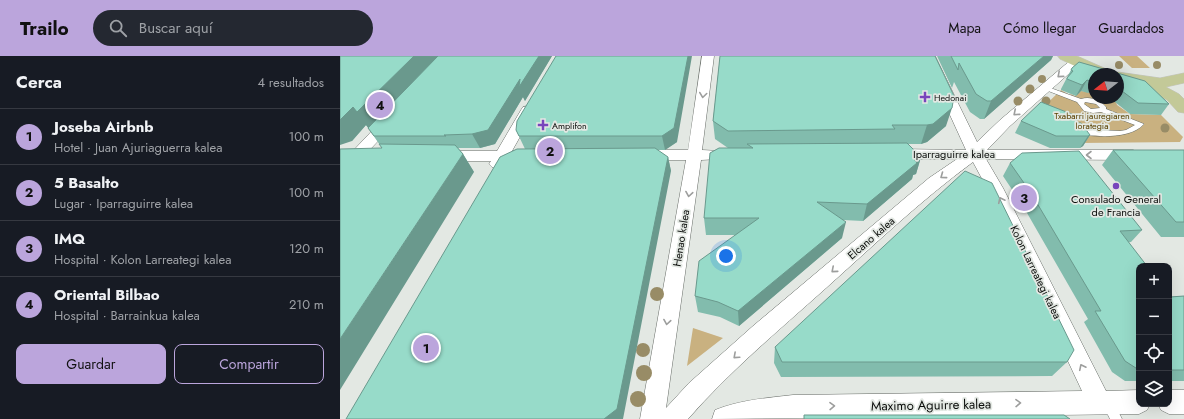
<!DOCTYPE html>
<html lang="es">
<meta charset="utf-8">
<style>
:root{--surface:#171b24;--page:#242831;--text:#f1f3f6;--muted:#9ea1a6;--line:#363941;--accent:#bba5dc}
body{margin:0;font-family:Jost,sans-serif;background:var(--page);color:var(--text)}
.controls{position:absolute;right:12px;bottom:12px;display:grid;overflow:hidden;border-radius:8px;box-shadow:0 4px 16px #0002}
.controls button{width:36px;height:36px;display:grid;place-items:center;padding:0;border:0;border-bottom:1px solid var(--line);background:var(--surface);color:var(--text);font:20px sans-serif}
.compass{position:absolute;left:748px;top:12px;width:36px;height:36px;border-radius:50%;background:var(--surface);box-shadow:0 4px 16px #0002;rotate:253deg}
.you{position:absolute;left:386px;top:200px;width:14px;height:14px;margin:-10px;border:3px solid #fff;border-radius:50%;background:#1a73e8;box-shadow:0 0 0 6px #1a73e833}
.badge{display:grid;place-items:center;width:26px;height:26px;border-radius:50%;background:var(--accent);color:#111;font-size:13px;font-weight:700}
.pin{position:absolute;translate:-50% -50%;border:2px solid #fff;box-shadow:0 1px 4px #0006}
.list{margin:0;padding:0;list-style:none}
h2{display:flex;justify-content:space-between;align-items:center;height:52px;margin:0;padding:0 16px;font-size:17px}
h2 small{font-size:13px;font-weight:400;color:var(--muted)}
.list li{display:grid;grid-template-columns:26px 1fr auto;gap:12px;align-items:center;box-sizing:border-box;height:56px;padding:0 16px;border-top:1px solid var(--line)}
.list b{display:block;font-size:15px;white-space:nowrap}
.list p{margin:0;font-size:13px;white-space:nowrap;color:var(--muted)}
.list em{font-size:13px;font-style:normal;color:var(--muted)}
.actions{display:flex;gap:8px;padding:12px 16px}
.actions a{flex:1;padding:9px 0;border:1px solid var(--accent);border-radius:8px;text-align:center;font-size:14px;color:var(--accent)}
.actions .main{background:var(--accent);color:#111}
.icon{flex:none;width:22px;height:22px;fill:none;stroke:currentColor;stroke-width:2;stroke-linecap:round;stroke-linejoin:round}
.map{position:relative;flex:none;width:844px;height:363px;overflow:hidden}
header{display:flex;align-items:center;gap:24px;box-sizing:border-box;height:56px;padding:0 20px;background:var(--accent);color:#111}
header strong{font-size:19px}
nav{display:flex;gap:22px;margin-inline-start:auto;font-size:14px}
.search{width:280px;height:36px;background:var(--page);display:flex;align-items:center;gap:10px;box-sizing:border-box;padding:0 14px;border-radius:22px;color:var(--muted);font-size:15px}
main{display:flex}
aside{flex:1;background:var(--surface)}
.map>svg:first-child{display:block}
.green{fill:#c9b180}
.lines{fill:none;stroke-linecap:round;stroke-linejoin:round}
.service-casing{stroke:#686d68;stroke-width:1}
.minor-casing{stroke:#686d68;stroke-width:1}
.primary-casing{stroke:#c4c5c4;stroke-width:1}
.service{fill:#fff;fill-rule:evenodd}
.minor{fill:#fff;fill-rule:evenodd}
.primary{fill:#c3c998;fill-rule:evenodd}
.tree{fill:#988c66}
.wall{fill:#82bcad}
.shaded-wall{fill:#6a998d}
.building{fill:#97dbc9;stroke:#6a998d}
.oneway{stroke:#9d9e9d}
.poi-dot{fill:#7845bc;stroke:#e3e8e3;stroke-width:1.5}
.labels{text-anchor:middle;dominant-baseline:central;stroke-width:3.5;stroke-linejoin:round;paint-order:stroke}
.far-poi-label{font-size:9px;fill:#0b0d0b;stroke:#e3e8e3;text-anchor:start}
.far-park-label{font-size:9px;fill:#5a4100;stroke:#e3e8e3}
.street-label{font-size:11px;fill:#0b0d0b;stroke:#e3e8e3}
.poi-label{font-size:11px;fill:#0b0d0b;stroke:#e3e8e3}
.near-street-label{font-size:13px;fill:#0b0d0b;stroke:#e3e8e3}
</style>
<header>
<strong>Trailo</strong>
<div class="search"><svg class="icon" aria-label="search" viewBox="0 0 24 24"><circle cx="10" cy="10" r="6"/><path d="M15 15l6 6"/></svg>Buscar aquí</div>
<nav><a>Mapa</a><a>Cómo llegar</a><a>Guardados</a></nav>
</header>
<main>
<aside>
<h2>Cerca<small>4 resultados</small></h2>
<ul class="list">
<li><span class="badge">1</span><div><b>Joseba Airbnb</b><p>Hotel · Juan Ajuriaguerra kalea</p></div><em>100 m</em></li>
<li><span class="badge">2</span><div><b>5 Basalto</b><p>Lugar · Iparraguirre kalea</p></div><em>100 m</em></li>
<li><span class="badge">3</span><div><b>IMQ</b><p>Hospital · Kolon Larreategi kalea</p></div><em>120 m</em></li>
<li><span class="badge">4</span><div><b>Oriental Bilbao</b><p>Hospital · Barrainkua kalea</p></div><em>210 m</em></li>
</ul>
<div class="actions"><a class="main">Guardar</a><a>Compartir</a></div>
</aside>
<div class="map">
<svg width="844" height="363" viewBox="0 0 844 363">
<rect width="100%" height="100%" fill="#e3e8e3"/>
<path class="green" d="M779,0H797L810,12H792Z
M743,33L754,35V42H768L776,46L777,49L790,58L821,59L843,81L840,86L740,87L696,58L721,34L730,39L731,38L735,40L741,35L749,36Z
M353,272L383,282L347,310Z"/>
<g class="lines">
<defs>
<path id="service" d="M705,30L741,43C750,40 760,44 766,51V53L804,68C790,84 753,81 733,77V73H736L780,75L786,74L795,69L761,56L753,57L744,55L737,46L703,33L702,32ZM745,46L756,48L760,52L751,53L744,48Z
M768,341L772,343L782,363H770L762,347L764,343Z"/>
<path id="minor" d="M362,0H374L362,94L398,96L401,99L398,102L361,104L326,352L349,327L413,270L589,122L617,103H555L550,101L547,98L550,95L555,93L626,94L583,0H595L637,86L660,64L732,3H740L742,6L670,70L647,94H793L798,96L801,99L798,102L793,104L646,103L663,132L766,335L799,334V348H810L807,354L799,358L372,363L375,354C400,344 427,342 453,339L742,335L647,132L633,106C580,145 533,190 485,233C438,275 389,316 348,363H300L346,104H301L296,102L293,99L296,96L301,94H348Z
M188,50L193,51L195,54L172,95L190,97L193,100L190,103L167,105L162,111L157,113L152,111L149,108L151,105H99L94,103L91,100L94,97L99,95H157L181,54L183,51Z
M51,59L56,60L58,63L56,66L22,102L17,104L12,102L9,99L12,96L46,60Z
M829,334H844V358H829L821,354L818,348H829Z"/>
<path id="primary" d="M718,0H737L771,15L773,18L778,16L820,22L844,17V27L826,31L839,38L844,43V57L838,56L827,44L800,30L778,26V18L754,19L720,3Z"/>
</defs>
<use href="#service" class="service-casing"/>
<use href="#minor" class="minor-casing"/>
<use href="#primary" class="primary-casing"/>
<use href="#service" class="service"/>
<use href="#minor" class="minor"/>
<use href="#primary" class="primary"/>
</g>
<g class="tree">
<circle cx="779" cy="9" r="4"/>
<circle cx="817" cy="9" r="4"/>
<circle cx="702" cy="23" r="4"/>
<circle cx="690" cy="33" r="4.5"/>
<circle cx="678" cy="45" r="4.5"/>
<circle cx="706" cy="45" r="4.5"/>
<circle cx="825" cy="72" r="4.5"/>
<circle cx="317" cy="238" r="7"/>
<circle cx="303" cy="294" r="7"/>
<circle cx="304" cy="317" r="8"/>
<circle cx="298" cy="343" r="8"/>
</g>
<path class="wall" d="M0,0H212L185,45L183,41L155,88L140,92H118L123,98L134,116L42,92L26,69L12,85Z
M216,0L337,86L325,94H317L328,101L331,115L185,93L176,74Z
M380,0L606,70L587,86L581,88H568L581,101L576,118L573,119L572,123L523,165L503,164L502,182L399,270L380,261L358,256L355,240L396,179H366L364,162L388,92L375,83L373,65Z
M597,0H713L711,4L644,63H640L630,56L614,26L612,32Z
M739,6L805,25L829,48L821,59L790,58L775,46L767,42H778V18H754V37L750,36L748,37L741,35L736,40L721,34V33L732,12Z
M681,65L738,67L750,79L743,90L740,92H710L675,77Z
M773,94H844V181H821L762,109Z
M670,107L802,174L791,186H789L799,210V325H785L772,316L744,266L748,263L683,150L663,120Z
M829,239L830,241L844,240V325H829Z
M435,291L727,306L712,320L441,321L434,307Z"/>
<path class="shaded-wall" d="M74,0H100L30,74L26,69L12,85L0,89V64L13,51Z
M199,0H212L185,45L183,41L155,88L140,92L132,78L180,23Z
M348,0H352L337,86L325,94L322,80Z
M704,0H713L711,4L644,63L651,45Z
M747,24L741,35L736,40L742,29Z
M612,52L606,70L587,86L581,88L587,69Z
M750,79L743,90L740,92L748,80Z
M123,98L134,116L0,334V283Z
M328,101L331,115L283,363H264Z
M581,101L576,118L573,119L572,123L523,165L527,148L574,103Z
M506,166L502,182L399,270L398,255Z"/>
<path class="building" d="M0,0H74L17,56L13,51L0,64Z
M98,0H199L179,31L180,23L148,74L132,78L104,79L106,80H34L28,72Z
M216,0H348L334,72L322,80H179L176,74L177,65Z
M380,0H595L614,40L612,52L593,68L587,69H552L555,73L388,75L373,65Z
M611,0H704L651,45H647L636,38L619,7L618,14Z
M739,6L805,25L829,48L798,47L782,35L778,33V18H754V26L747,24L742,29L727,23V22L733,15L731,14L732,12Z
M701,46L734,59L738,67H741L750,79L748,80H716L681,65Z
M567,87L581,101L574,103L577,107L527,148L477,146L506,166L398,255L378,246L355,240L359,205L419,162H364L370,97L379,92H413L407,88Z
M39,88L115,89L123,98L0,283V93L42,92Z
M315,92L328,101L277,353L264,363H6L160,101L177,93Z
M773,94H844V166H836Z
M739,95L802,174L780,175L807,210H799V314L785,305L755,255H761L691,137L670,107L682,97Z
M625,115L652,127L734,294L727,306H442L435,291Z
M829,239L830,241L844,240V314H829Z
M464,359H724L730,363H464Z"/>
<defs><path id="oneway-chevron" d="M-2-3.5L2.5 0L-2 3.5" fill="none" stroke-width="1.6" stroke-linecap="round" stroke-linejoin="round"/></defs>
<g class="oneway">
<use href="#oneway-chevron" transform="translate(720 19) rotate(139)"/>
<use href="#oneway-chevron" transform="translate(363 39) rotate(98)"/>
<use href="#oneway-chevron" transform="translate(676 57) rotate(140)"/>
<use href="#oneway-chevron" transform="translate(749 99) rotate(180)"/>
<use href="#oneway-chevron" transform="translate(603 120) rotate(144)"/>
<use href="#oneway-chevron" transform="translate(349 138) rotate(99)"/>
<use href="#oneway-chevron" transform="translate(661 144) rotate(-116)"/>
<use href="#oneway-chevron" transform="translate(494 214) rotate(139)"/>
<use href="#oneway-chevron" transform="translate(327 266) rotate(99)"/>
<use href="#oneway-chevron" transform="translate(396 300) rotate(138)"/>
<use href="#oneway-chevron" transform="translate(742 311) rotate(-116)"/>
<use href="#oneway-chevron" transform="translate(678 347) rotate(-1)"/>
<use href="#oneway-chevron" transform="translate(492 350) rotate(-1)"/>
</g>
<g class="poi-dot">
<path d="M583 35h4v4h4v4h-4v4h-4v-4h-4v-4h4z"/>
<path d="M201 63h4v4h4v4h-4v4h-4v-4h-4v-4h4z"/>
<circle cx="776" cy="130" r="4"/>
</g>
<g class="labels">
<g class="far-poi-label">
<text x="594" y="41">Hedonai</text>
<text x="212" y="69">Amplifon</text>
</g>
<g class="far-park-label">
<text x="752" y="59">Txabarri jauregiaren<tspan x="752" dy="10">lorategia</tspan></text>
</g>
<g class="street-label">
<text x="614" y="98">Iparraguirre kalea</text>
<text transform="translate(341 182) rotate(-81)">Henao kalea</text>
<text transform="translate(531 182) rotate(-41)">Elcano kalea</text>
<text transform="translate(696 216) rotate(64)">Kolon Larreategi kalea</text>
</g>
<g class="poi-label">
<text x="776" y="143">Consulado General<tspan x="776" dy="13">de Francia</tspan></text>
</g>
<g class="near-street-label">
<text transform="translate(591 349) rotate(-1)">Maximo Aguirre kalea</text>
</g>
</g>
</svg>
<div class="controls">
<button>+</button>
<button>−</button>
<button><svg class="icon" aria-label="locate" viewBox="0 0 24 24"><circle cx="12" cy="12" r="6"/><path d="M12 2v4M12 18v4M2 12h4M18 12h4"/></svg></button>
<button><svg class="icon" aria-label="layers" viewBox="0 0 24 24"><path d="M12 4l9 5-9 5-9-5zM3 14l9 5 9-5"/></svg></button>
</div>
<svg class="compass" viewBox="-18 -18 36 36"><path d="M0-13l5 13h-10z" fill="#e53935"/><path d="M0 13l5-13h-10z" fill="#9ea1a6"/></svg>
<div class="you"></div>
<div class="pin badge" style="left:86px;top:292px">1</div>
<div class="pin badge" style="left:210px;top:95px">2</div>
<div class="pin badge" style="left:684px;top:142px">3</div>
<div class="pin badge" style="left:40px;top:49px">4</div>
</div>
</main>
